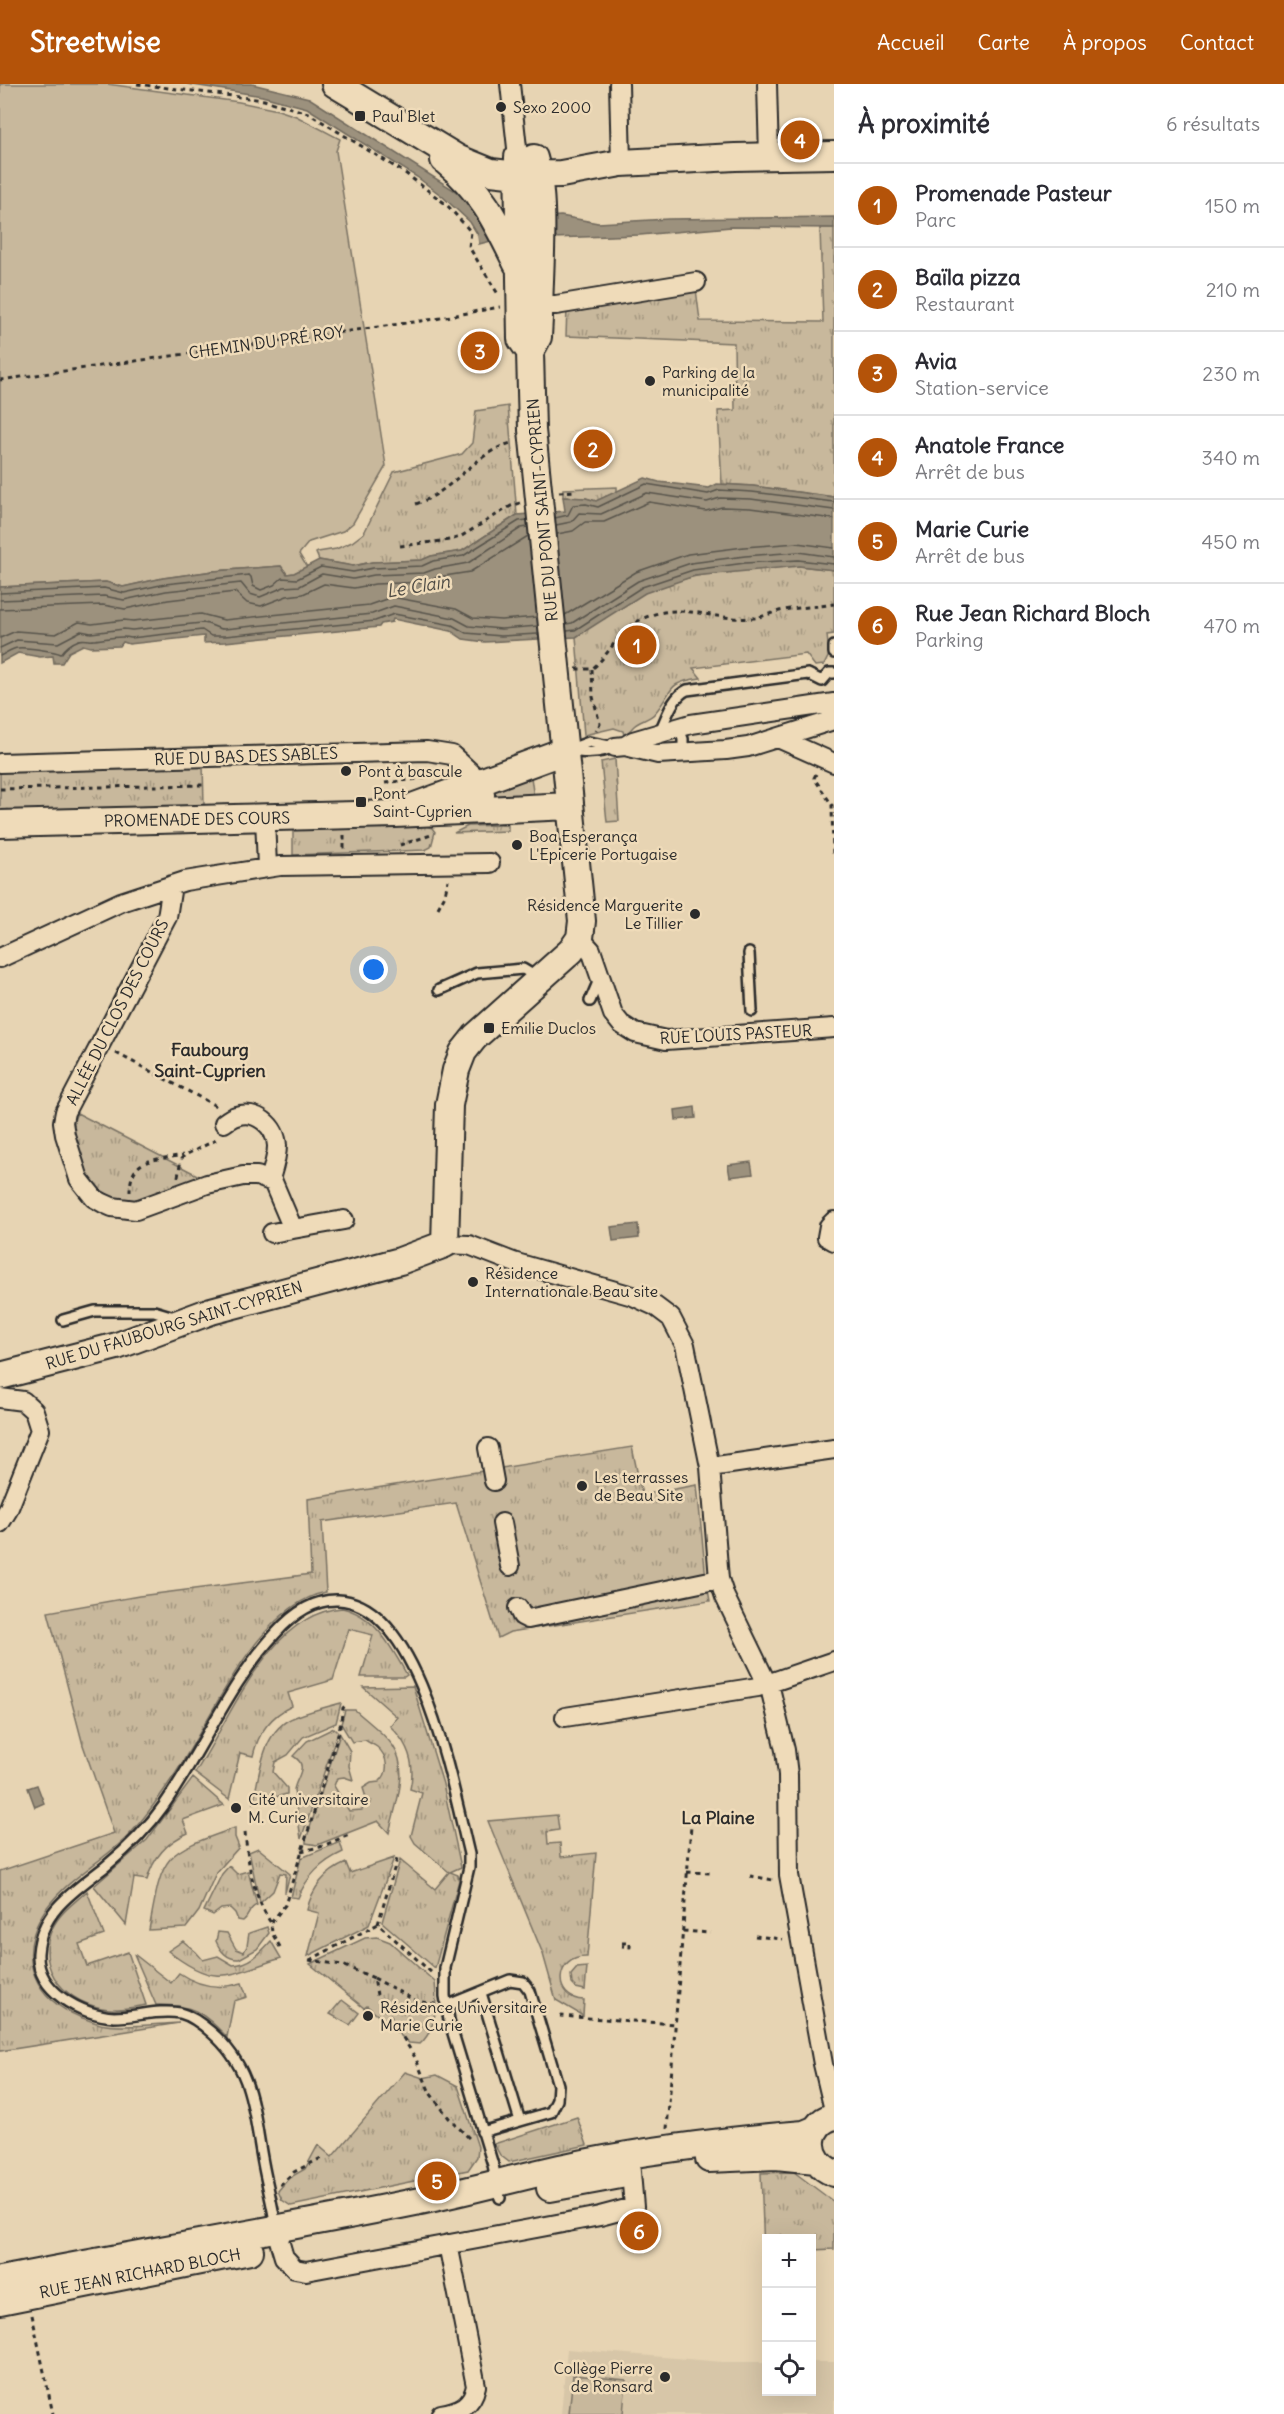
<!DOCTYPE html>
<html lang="fr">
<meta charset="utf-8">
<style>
:root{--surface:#fff;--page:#f2f2f3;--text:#2b2b33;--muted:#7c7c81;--line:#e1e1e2;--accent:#b45309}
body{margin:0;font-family:Delius,sans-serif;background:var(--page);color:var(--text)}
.controls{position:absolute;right:18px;bottom:18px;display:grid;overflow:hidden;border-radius:0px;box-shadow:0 6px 24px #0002}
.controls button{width:54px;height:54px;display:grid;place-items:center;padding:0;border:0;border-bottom:2px solid var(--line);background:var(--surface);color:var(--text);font:30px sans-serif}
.you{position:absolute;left:374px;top:886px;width:21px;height:21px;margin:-15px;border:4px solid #fff;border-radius:50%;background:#1a73e8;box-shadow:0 0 0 9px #1a73e833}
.badge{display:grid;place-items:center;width:39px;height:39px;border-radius:50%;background:var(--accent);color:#fff;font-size:20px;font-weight:700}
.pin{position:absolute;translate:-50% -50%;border:3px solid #fff;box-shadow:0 2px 6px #0006}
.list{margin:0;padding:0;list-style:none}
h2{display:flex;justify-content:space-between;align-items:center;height:78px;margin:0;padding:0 24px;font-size:26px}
h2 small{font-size:20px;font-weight:400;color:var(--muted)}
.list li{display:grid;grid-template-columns:39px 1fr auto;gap:18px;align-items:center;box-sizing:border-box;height:84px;padding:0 24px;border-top:2px solid var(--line)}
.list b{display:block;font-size:22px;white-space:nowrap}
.list p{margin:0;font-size:20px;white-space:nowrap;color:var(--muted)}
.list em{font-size:20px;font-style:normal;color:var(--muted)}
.icon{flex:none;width:33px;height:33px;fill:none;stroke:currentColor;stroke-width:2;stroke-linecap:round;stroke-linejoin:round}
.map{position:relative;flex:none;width:834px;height:2330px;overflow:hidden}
header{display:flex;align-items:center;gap:36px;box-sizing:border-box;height:84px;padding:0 30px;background:var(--accent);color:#fff}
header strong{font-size:28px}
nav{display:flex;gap:33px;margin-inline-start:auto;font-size:21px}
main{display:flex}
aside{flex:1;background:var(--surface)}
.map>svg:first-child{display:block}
.built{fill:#d7c6a8}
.grass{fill:url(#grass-tufts);stroke:#7a7264;stroke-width:1.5}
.garden{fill:#c8b89c;stroke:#7a7264;stroke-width:1.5}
.water{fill:#9c917d;stroke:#6f685c;stroke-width:1.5}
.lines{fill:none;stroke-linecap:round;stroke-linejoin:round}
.shore{stroke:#58544c;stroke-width:1.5}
.lane-casing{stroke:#2b2b2b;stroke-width:14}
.street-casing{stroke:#2b2b2b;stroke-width:22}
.secondary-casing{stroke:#2b2b2b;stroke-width:30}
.path{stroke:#2b2b2b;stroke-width:3;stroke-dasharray:4.5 4.5;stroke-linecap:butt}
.lane{stroke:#efdbb9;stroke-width:9}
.street{stroke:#efdbb9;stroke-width:18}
.secondary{stroke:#efdbb9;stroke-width:26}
.poi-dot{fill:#2b2b2b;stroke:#efdbb9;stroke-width:2}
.labels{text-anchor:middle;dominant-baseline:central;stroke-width:5;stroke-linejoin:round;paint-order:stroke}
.poi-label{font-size:16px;fill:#2b2b2b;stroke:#efdbb9;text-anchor:start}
.street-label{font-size:16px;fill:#2b2b2b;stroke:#efdbb9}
.water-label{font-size:18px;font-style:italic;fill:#4d4a44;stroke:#efdbb9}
.neighbourhood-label{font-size:18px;font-weight:bold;fill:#2b2b2b;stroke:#efdbb9}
</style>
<header>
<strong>Streetwise</strong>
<nav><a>Accueil</a><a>Carte</a><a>À propos</a><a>Contact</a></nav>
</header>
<main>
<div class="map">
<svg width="834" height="2330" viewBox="0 0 834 2330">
<defs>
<pattern id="grass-tufts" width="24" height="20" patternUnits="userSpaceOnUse" patternTransform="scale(1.5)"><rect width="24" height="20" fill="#c8b89c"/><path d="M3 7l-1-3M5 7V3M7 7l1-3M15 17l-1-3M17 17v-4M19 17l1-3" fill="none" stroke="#a3967f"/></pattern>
</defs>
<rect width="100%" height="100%" fill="#e7d4b3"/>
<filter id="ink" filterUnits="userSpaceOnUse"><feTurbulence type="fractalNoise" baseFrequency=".0167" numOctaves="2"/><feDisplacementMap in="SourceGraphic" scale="12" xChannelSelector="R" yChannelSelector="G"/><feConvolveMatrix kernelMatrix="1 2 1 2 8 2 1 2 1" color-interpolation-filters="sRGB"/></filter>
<g filter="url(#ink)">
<path class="built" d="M567,2265L723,2278H766V2308H812V2278H834V2330H561Z"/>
<path class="grass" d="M820,144H834V413L753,402L722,400L718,327L735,326L734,259L566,252L567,224L696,205L700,237L823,238Z
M508,322L517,431L462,467L431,472L422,476L372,478L353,482L319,476L316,469L318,468L336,465L352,458L364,449L394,388L462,370L472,359L476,327Z
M617,403V408L596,417L586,414L563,413V405Z
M799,482L834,486V550L827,551L829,571L824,581L815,582L806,570L693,584L701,594C664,599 675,606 655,629C649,636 640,636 634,642C630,646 629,648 624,651L623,647L614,644L584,651L576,553C599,538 622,520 646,508C693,486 748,485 799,482Z
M615,675L619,737L607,738L601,678Z
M203,680L204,721L0,727V685Z
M531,693L534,715L491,714L489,702Z
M423,741L432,744L435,748L431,763L425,766L293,771V746Z
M508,741V747L454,749L468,742Z
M77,1029L203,1094L131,1122C122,1119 107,1117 100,1111C83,1095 66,1050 77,1029Z
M632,1363L642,1411L697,1401L706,1495L710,1517L510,1548L498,1554L456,1419L322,1438L326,1508C256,1522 210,1639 173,1693C159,1714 144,1736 126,1754C100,1779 61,1799 42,1831C17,1875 35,1915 80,1933C88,1936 97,1940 106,1941C129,1944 156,1940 179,1939L0,1967V1787L114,1749L83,1661L48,1528L139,1512L311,1490L308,1415Z
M342,1524C375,1531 392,1564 407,1591L404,1593H361L373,1551L349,1545L333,1596L288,1609L292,1622C270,1632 258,1649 253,1672L240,1669L229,1715L195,1689C230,1636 269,1529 342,1524Z
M413,1602L443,1700L461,1783L450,1788L458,1791L459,1796L435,1884L382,1838L400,1776L435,1805L449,1788L415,1759L411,1752L422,1709L410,1705C416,1680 408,1659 390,1642L397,1633L363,1603Z
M341,1619L336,1639L303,1653L288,1671L275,1678L273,1688L287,1704V1710L253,1719C260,1689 262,1645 295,1633C310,1627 326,1623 341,1619Z
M345,1626H355C367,1637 383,1648 393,1662C410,1687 395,1722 389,1749L378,1737L317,1761L306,1759V1756L340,1650L350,1667L349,1682L353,1696L344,1693L337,1694L334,1702L349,1727L362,1726L367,1717L363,1704L371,1699L379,1698C390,1689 388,1672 377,1663C373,1660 369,1659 365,1656L352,1658L341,1640Z
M334,1644L338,1648L301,1755L294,1706C296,1693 310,1682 293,1672L307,1657Z
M193,1694L224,1721L183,1736L188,1749C167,1758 153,1774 147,1796L134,1794L126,1841L94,1802L147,1756Z
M557,1731L559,1746L547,1748L548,1760L560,1759L561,1773L596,1769L587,1873C554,1872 552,1915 584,1916L583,1932L556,1916L543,1870L488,1737Z
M235,1744V1753L239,1763L216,1789L199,1827L186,1844L149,1846C163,1769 161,1770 235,1744Z
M340,1758L343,1768C321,1778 307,1792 298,1814L291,1813L301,1774Z
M258,1764L290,1790L285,1809L286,1790L280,1789L273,1807L260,1819L249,1768Z
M394,1774L369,1841L308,1872L319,1829L307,1826C312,1804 325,1788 346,1779L350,1789Z
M229,1782L237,1790L248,1787L257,1821C248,1824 250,1832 243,1837L238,1836L235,1829L230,1824L221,1825L213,1831L204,1827L222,1790Z
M87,1807L104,1851L79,1860L87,1882L128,1868L146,1921C135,1923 121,1926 109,1925C68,1921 34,1887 52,1845C59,1829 74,1819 87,1807Z
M267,1843L269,1849L257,1865L239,1875C228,1876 220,1867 216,1857L218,1848L227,1849L236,1865L244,1868L247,1862L249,1849Z
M377,1853L390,1858L435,1898C437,1919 437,1945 420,1960L409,1959L367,1922L364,1924L310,1880L365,1854Z
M183,1857L196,1868L203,1876L218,1872L233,1881C251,1880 260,1869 271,1857L281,1874C228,1891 216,1905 168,1867Z
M134,1870L171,1899L179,1889C198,1902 219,1906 242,1899L247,1913L234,1917L227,1953C202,1928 193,1920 156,1921Z
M587,1883L585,1906L576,1904L572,1900L571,1891L577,1884Z
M342,1916L359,1929L350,1941L330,1930Z
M405,1988L423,1994L437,1991L458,2002L478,2063L477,2073L468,2086L291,2122L282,2116L278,2107L289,2094L305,2085L318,2061L332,2073Z
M577,2033L587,2061L509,2078L500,2071L494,2060Z
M794,2088L834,2118V2165L812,2166V2154H766V2168H764L761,2089Z"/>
<path class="garden" d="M0,0H107L239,18L278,26L296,32L340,55L336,67L386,382L353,439L343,447L309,458L299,470L307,483L294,489L287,490L281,482L213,487L163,494L123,503L105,498L0,503Z
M573,2291L626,2296L623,2330H569Z"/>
<path class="water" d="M187,0H252L309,14L468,115L484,137L561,132L598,139L668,135L834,133V144L731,143L640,151L495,156L479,160L478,151L470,138L442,112L417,93L307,24L262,12Z
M645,394L659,398L709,404L717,400L753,402L834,413V486L799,482L694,492L645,509L576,553L485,558L463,555L451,547L393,535L392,538L381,540L379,543L225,558L204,559V552L129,560L123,558L120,562L90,563L83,561L69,568L62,579H54L53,572L40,573L18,569L0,579V503L106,498L123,503L163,494L214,487L281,482L287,490L294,489L319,476L353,482L372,478L422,476L431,472L462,467L517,431L565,427L563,413L586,414L596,417Z
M695,1023L696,1034L676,1036L675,1026Z
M751,1078L753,1090L730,1093L728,1081Z
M638,1140L639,1154L613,1157L611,1143Z
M37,1701L44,1719L35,1723L28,1704Z"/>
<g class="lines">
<path class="shore" d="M555,434L568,431L573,421L586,420L598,423L646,400L708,410L719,406L752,408L834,418
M556,441L571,438L579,429L601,430L647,409L707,418L720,414L751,415L834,426
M557,450L573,447L585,438H604L649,418L706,427L722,423L750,424L834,435
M0,509L104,504L124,509L165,500L249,491L251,493L253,502L261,506L274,501L282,494L297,495L321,483L353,488L373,484L422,482L433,477L463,472L519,437L527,436
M0,516L104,512L124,516L166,507L241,499L250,510L260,513L284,503L300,502L322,490L353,495L374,491L424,489L435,485L468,479L521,444L528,443
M0,525L103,521L125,525L168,516L235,508L247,519L261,522L287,512L303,510L324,500L354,504L375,500L425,498L438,493L470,488L528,452
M565,531L636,488L688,470L744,463L797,459L834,464
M566,540L572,539L638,497L691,479L745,472L798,468L834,473
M567,547L575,546L642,503L693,486L745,479L798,476L834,480
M0,554L16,547L56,550L79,538L92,540L124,536L133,537L201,530L224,536L369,521L392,513L456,525L473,534L501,536L537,533
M0,564L17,556L58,559L81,547L91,549L124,545L132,546L202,539C211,539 215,545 224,545L372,530L394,522L454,534L469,542L501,545L538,542
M0,572C5,570 12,564 18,564C25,563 55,567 61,570C65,564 71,559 79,556C84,554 88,557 93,556C105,555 120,551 131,554L202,546L211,552H225L375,537L394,530L452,541L466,549L501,552L538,550"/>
<defs>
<path id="lane" d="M834,562V569
M822,597L829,589H834
M678,643L683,655V668
M660,647C667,633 672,613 687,606L808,590L822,597
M565,667L589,658L615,663
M567,667C584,669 599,670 615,663
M749,869L752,927
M439,906L477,889L523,885L538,894
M590,917L599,896
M63,1236L95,1227H154L174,1233
M481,1909L520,2037
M446,1922L510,1896L523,1898L530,1907L558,2001L557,2016L551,2028L482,2048
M276,2144C273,2122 267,2101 263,2079C253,2027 254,1985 211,1948C202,1940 192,1932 180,1929C158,1925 136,1933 114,1933C81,1931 36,1907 38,1869C41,1826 76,1806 106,1782C128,1764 148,1744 164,1721C203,1665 230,1598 276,1549C292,1531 313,1515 338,1516C421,1519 453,1706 469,1770V1783L445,1884V1912L449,1936L493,2081L500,2114"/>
<path id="street" d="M510,0L518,73
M619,0L621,79
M767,0L769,73
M528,221H556L696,198
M778,654L834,679
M625,662L633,657L691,640L834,619
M615,663L625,662L658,670L726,666L748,663L834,636
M0,679L427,667L452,671L481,698L485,711L478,726
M265,733L267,783
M172,801L167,833L65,1028L63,1038L65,1051L79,1095L94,1114L103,1119L112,1123L136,1126L207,1100L243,1092H257L273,1098L293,1145L344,1136
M580,854L591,866L613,930L621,940L635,949L666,956L834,944
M0,874L121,818L185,797L280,782L490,779
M224,1039C228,1036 232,1033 236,1032C256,1025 276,1042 277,1062C277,1073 273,1085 270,1095
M834,1137L829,1142L827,1153L834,1157
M272,1149L293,1145
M445,1160L469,1161L513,1178L633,1212L655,1222L671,1234L685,1261L710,1383L719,1495L725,1513L771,1608L785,1666L788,1691L789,1791L823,1980L834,2026
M0,1314L23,1317L34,1327L40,1346L8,1426L0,1439
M488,1364L494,1397
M710,1383L834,1365
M502,1439L510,1482
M518,1524L522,1532L528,1535L719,1495
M565,1633L758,1603L834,1577
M276,2146L284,2173L295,2185L306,2187L600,2132L634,2123L630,2077
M441,2330C459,2327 472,2322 476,2302L448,2160"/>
<path id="secondary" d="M335,0L459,75L491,88L518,91L561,90L621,79L735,73L834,71
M444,76C482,107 496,137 517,180
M530,268L538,253L539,234C539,187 547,119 534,74
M415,722L564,667
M0,740L395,730L570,722
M0,1292L117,1262L211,1227L400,1177L445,1160L449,1021L456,986L463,968L475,953L571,867L580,854L582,837L532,346L530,268L521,255L518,73
M834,2032C803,2041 806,2079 834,2089
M709,2075L776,2072L816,2076
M550,2104L626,2090
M0,2196C138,2169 277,2146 415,2118C472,2107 527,2090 584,2079C656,2065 730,2056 804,2050L816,2045
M0,2217L250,2167"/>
</defs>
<use href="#lane" class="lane-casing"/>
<use href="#street" class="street-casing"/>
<use href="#secondary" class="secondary-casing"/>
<path class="path" d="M137,0L264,16L308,29L405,89L447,121L471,148L469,163L498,210
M0,296L435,235L500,223
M559,408L577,407
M416,420C453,408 474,369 511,359
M400,462L450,456L460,453L511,422L520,419
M576,585H592C611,569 616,549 640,536C680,515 713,538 753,534C763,533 773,528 784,526C800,523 817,523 834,520
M592,585L593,613L600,640L596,647
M816,690L814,694L832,721L833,770
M385,699L425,694
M0,705L204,701
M344,751V765
M400,761L431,751
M438,824L445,811L448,796
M116,969L216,1022
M178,1093L181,1075L185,1071L216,1056
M130,1108C130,1071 157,1077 183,1071
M245,1748C248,1781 253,1811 271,1839
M301,1767L320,1763L349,1751
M687,1788L711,1789
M750,1792L773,1796
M378,1840L397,1775
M683,1847L710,1849
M755,1852L783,1855
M622,1859H630V1863L622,1862
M280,1863L272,1849L271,1839L285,1821L339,1648L343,1624L347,1620
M309,1876L342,1881L374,1894L377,1911L416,1975L430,2009L449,2034L471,2056
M310,1876L378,1840L432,1889
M374,1894L416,1917L435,1920
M560,1932L675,1940
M667,2045L691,1742
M280,2101L294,2088L325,2072
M32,2231L53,2330"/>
<use href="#lane" class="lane"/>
<use href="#street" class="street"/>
<use href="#secondary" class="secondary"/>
</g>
</g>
<g class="poi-dot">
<circle cx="501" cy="23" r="6"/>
<rect x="354" y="26" width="12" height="12" rx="3"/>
<circle cx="650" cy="297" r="6"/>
<circle cx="346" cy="687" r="6"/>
<rect x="355" y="712" width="12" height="12" rx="3"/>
<circle cx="517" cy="761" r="6"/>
<circle cx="695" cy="830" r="6"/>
<rect x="483" y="938" width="12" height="12" rx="3"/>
<circle cx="473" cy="1198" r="6"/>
<circle cx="582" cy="1402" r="6"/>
<circle cx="236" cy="1724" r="6"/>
<circle cx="368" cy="1932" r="6"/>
<circle cx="665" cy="2293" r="6"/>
</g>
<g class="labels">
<g class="poi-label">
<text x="513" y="23">Sexo 2000</text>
<text x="372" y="32">Paul Blet</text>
<text x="662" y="288">Parking de la<tspan x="662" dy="18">municipalité</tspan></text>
<text x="358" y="687">Pont à bascule</text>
<text x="373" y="709">Pont<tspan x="373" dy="18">Saint-Cyprien</tspan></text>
<text x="529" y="752">Boa Esperança<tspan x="529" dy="18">L'Epicerie Portugaise</tspan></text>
<text x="683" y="821" text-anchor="end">Résidence Marguerite<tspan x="683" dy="18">Le Tillier</tspan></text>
<text x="501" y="944">Emilie Duclos</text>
<text x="485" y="1189">Résidence<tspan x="485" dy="18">Internationale Beau site</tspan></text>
<text x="594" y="1393">Les terrasses<tspan x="594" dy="18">de Beau Site</tspan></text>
<text x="248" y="1715">Cité universitaire<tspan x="248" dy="18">M. Curie</tspan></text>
<text x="380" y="1923">Résidence Universitaire<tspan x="380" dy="18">Marie Curie</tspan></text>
<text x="653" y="2284" text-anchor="end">Collège Pierre<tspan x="653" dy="18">de Ronsard</tspan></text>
</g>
<g class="street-label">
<text transform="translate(266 258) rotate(-8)">CHEMIN DU PRÉ ROY</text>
<text transform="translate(542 426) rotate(-95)">RUE DU PONT SAINT-CYPRIEN</text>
<text transform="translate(246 672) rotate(-2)">RUE DU BAS DES SABLES</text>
<text transform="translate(197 735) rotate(-1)">PROMENADE DES COURS</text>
<text transform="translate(117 928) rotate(-63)">ALLÉE DU CLOS DES COURS</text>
<text transform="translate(736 950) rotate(-3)">RUE LOUIS PASTEUR</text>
<text transform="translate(174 1241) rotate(-17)">RUE DU FAUBOURG SAINT-CYPRIEN</text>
<text transform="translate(140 2189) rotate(-11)">RUE JEAN RICHARD BLOCH</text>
</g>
<g class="water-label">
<text transform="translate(418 502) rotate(-9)">Le Clain</text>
</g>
<g class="neighbourhood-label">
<text x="210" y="965">Faubourg<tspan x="210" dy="21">Saint-Cyprien</tspan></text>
<text x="718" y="1733">La Plaine</text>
</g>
</g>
</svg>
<div class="controls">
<button>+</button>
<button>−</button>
<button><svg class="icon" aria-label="locate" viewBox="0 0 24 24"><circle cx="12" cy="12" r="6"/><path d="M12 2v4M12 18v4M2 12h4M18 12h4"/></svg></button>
</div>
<div class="you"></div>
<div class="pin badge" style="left:637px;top:561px">1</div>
<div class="pin badge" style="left:593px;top:365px">2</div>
<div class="pin badge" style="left:480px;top:267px">3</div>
<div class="pin badge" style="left:800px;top:56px">4</div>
<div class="pin badge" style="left:437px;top:2097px">5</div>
<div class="pin badge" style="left:639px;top:2147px">6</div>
</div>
<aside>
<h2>À proximité<small>6 résultats</small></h2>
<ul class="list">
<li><span class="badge">1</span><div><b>Promenade Pasteur</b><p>Parc</p></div><em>150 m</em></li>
<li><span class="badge">2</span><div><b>Baïla pizza</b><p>Restaurant</p></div><em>210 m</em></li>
<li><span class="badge">3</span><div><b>Avia</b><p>Station-service</p></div><em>230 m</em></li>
<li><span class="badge">4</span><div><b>Anatole France</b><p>Arrêt de bus</p></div><em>340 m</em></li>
<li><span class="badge">5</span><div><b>Marie Curie</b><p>Arrêt de bus</p></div><em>450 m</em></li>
<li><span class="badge">6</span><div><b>Rue Jean Richard Bloch</b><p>Parking</p></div><em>470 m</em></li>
</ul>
</aside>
</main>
